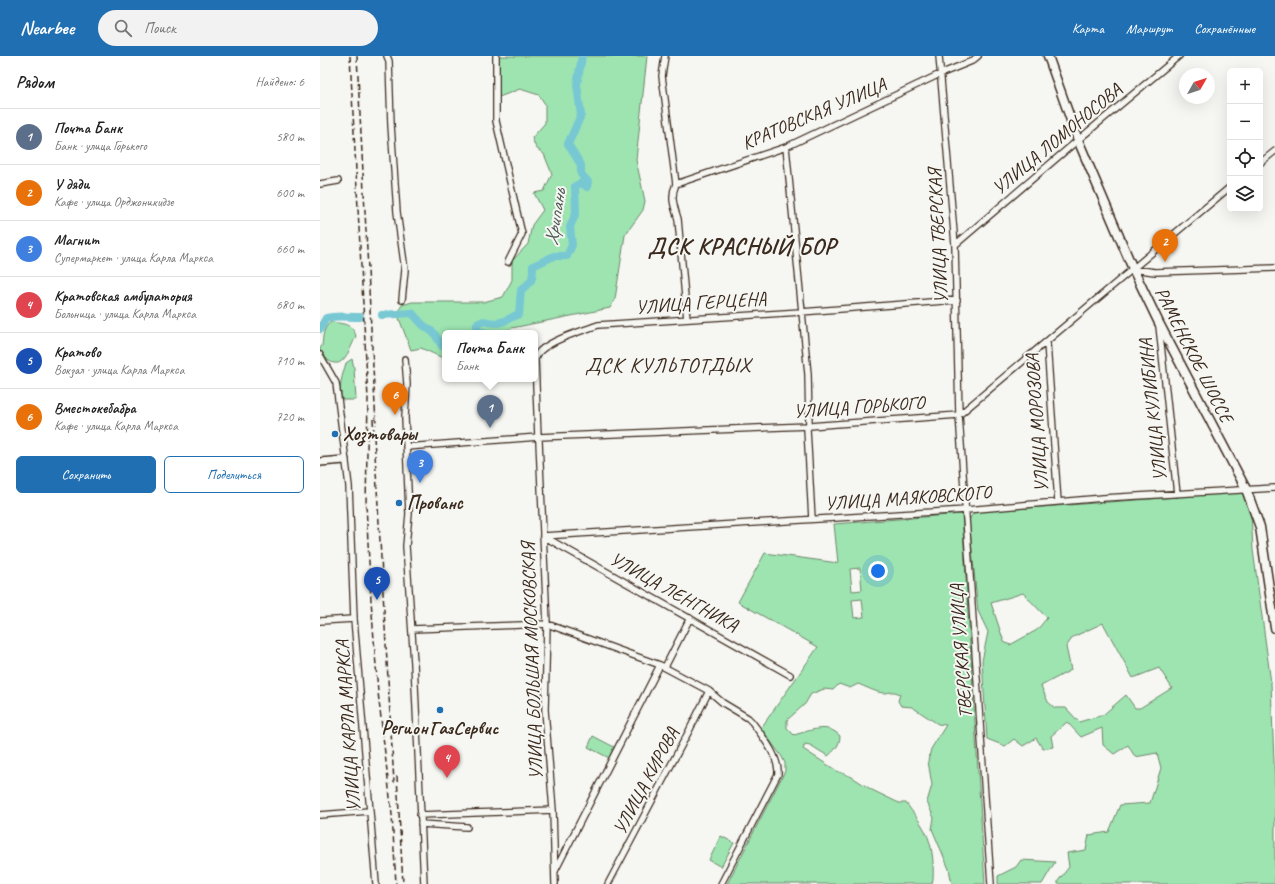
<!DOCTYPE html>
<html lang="ru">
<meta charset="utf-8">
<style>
:root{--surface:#fff;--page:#f2f2f2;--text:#222;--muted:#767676;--line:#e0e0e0;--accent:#1f6fb2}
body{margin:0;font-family:Caveat,sans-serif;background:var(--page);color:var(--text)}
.controls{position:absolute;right:12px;top:12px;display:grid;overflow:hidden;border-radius:6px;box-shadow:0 4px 16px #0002}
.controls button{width:36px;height:36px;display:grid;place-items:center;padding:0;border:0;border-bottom:1px solid var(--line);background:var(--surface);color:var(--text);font:20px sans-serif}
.compass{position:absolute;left:859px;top:12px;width:36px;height:36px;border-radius:50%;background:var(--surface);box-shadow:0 4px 16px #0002;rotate:51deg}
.you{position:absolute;left:558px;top:515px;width:14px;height:14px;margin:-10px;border:3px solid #fff;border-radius:50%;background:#1a73e8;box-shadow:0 0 0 6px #1a73e833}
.badge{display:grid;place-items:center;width:26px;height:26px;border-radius:50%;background:var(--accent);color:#fff;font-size:13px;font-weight:700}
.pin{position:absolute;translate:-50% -33px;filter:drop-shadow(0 1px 2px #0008)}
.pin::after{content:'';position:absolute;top:21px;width:14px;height:12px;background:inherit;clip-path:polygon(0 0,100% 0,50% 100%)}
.popup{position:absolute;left:122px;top:274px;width:96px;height:52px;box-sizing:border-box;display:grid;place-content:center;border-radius:6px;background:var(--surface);filter:drop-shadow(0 1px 3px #0005);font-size:13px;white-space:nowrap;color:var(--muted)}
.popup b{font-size:15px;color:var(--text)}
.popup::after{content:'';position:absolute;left:50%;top:100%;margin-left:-8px;border:8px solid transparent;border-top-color:var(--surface)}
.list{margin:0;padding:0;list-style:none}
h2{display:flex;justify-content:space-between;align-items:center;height:52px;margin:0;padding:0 16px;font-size:17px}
h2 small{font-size:13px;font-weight:400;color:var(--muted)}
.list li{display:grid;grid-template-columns:26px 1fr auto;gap:12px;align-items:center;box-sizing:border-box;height:56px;padding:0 16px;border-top:1px solid var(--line)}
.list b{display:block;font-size:15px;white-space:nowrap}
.list p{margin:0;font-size:13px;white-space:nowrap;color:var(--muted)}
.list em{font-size:13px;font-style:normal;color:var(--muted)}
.actions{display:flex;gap:8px;padding:12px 16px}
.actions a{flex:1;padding:9px 0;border:1px solid var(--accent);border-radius:6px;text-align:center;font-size:14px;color:var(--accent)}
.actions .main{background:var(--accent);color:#fff}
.icon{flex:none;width:22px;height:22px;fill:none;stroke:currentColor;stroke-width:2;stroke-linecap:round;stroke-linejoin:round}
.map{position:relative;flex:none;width:955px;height:828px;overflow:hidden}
header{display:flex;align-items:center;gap:24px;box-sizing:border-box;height:56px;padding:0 20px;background:var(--accent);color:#fff}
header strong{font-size:19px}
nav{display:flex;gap:22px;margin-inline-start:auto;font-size:14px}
.search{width:280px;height:36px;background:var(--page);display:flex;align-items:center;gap:10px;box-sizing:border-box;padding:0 14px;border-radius:22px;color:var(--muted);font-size:15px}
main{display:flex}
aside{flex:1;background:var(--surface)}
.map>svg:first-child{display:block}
.green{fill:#9de4b1;stroke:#6c8768;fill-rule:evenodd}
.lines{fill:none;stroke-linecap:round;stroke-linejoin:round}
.river{stroke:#78c8d3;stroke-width:8}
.minor-casing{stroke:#3b2a1e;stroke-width:8}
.tertiary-casing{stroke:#3b2a1e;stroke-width:10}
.secondary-casing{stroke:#3b2a1e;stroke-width:11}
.minor{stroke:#f6f6f2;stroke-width:5.5}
.tertiary{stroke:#f6f6f2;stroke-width:7}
.secondary{stroke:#f6f6f2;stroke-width:8}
.rail{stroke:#3b2a1e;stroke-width:1.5;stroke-dasharray:6 3;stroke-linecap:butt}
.poi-dot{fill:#1f6fb2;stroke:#f6f6f2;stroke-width:1.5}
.labels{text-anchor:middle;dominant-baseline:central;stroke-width:4;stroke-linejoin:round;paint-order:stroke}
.street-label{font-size:19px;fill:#3b2a1e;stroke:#f6f6f2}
.poi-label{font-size:19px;font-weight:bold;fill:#3b2a1e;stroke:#f6f6f2;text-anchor:start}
.water-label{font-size:20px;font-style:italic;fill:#4d5954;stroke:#f6f6f2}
.quarter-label{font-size:21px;letter-spacing:1px;fill:#3b2a1e;stroke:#f6f6f2}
.district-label{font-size:23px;font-weight:bold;letter-spacing:1px;fill:#3b2a1e;stroke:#f6f6f2}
</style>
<header>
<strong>Nearbee</strong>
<div class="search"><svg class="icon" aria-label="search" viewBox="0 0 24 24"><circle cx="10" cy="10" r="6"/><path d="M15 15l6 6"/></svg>Поиск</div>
<nav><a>Карта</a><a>Маршрут</a><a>Сохранённые</a></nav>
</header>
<main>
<aside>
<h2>Рядом<small>Найдено: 6</small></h2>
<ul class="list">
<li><span class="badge" style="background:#5c6f8a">1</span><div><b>Почта Банк</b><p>Банк · улица Горького</p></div><em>580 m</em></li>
<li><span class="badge" style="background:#e8710a">2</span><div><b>У дяди</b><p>Кафе · улица Орджоникидзе</p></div><em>600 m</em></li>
<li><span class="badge" style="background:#3f7fe0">3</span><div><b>Магнит</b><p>Супермаркет · улица Карла Маркса</p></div><em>660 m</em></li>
<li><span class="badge" style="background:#e0444e">4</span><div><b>Кратовская амбулатория</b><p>Больница · улица Карла Маркса</p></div><em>680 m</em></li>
<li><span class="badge" style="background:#1a4fb4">5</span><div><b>Кратово</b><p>Вокзал · улица Карла Маркса</p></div><em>710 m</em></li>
<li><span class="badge" style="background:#e8710a">6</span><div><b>Вместокебабра</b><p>Кафе · улица Карла Маркса</p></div><em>720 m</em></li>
</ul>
<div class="actions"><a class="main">Сохранить</a><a>Поделиться</a></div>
</aside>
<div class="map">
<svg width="955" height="828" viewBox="0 0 955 828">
<rect width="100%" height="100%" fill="#f6f6f2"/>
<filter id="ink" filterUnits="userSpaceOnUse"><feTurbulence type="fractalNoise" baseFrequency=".025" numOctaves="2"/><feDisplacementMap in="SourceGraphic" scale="8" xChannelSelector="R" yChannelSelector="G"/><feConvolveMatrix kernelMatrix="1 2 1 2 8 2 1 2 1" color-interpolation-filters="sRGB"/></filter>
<g filter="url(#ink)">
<path class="green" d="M179,0H327L316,104L325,145L323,154L305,179L295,243L290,252L192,272L186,277H125V303L101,292L91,294L77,257L82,249L92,246H163L183,241L192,224V205L208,188L212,169L223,154L214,137L224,135L232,118L224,98L216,92L212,82L225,67V48L219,39L200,33L179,41Z
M11,266C23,268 32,267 36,280C32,288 25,309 15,307C9,307 6,301 0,300V292L2,290C3,281 3,271 11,266Z
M32,303L34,312L36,344H23C17,332 23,318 26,307Z
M924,436L931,457L933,494L951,627L955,732V828H738V825L749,811L747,797L766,794L769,779L789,776L800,749L830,747L841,712L837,697L815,701L808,689L794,698L783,689L782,672L761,681L747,666L731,680L733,691L723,693L716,682L703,690L694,683L685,690L667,683L662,605L668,576L658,555L649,464L654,456ZM703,537L727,562L717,574L690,589L684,586L671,547ZM783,567L813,622L839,612L852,632L820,652H815L806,639L783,659L759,666L746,652H735L728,646L721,630L751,614L746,591L753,581Z
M642,458L665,828H632L629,813L612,773L614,762L607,746L612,729L608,705L611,693L626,669L618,668L592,651L581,650L578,645L580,638C572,634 571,637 564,637C557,637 544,630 538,628L530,632L519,628L513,634L504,633L491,638L485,648L467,664V672L474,679C490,675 507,666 520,680C520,689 514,695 508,700L490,689L485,688L483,693L517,715L532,721L552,734L579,747H586C602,769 611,778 613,806C613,814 614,821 612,828H407L465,715V707L462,701L441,672L498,591L418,546L445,497L518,507L514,468ZM540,512L542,534L532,535L530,513ZM542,543L544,561L534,562L532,544Z
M273,680L294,691L289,702L268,691Z
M401,780L414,787L401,811L389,804Z
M701,804L735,806L722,828H678V820L696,811Z"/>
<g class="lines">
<path class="river" d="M62,259L92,257L103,269L114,277L122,290L125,291
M0,273L6,262C17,259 28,261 40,261
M167,277L157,275V268L164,265C180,270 185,264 199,258L201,234C212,225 213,225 213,210L234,200H247L252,189L250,171L256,157L255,130L261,127L267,131L268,126L261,118V109L248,88L261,59L257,29L262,0"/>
<defs>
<path id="minor" d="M67,0L69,5L71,69L77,156L85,214L82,244
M176,0V65L202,178L188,206
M345,0L342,20L356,128C350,141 354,150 358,163L367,263
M619,0L635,189L639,359L671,828
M466,91L488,318L489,370L487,373L492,463
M940,107L955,95
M0,128L18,125
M356,128L466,91L620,18L652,5L658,0
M635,189L758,84L859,0
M813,213L835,216L955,212
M839,270L857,438
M727,287L738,446
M0,299L16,327L29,430L34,563L56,828
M85,303L87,328L85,361L89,458L86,490L94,607L104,828
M86,391L218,381L489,370L639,359L910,131
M223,480L646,454L783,442L955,432
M223,480L470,619
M0,565L34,563
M92,573L227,568L340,609L389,635L403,647L428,662L432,666C442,680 459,700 458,718L401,828
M345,611L370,562
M0,759L49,755
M100,759L233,754
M101,768L147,771
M235,815L340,609
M235,828L233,754L225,654L227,568L219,385L218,381L215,303C217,300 218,297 220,295C233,283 262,275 278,269L481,256L637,244
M288,828L369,675L389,635"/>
<path id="tertiary" d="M0,406L25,404"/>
<path id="secondary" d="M728,0L758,84L813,213L839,267L926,433L940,471L955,572"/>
</defs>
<use href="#minor" class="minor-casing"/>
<use href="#tertiary" class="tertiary-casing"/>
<use href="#secondary" class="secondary-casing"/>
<use href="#minor" class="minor"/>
<use href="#tertiary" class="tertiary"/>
<use href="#secondary" class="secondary"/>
<path class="rail" d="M30,0L48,343L46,448L51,544L58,636L72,759L76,828
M37,0L56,369
M53,363L74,727
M77,720L83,828"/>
</g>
</g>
<g class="poi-dot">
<circle cx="15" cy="378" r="4"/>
<circle cx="79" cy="447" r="4"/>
<circle cx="120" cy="654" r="4"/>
</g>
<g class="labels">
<g class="street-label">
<text transform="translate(494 58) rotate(-23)">КРАТОВСКАЯ УЛИЦА</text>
<text transform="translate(737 83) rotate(-40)">УЛИЦА ЛОМОНОСОВА</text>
<text transform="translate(618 180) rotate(-93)">УЛИЦА ТВЕРСКАЯ</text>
<text transform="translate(381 247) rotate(-4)">УЛИЦА ГЕРЦЕНА</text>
<text transform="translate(874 299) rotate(63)">РАМЕНСКОЕ ШОССЕ</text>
<text transform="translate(539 351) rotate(-4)">УЛИЦА ГОРЬКОГО</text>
<text transform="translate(833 354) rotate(-96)">УЛИЦА КУЛИБИНА</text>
<text transform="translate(717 367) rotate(-94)">УЛИЦА МОРОЗОВА</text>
<text transform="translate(588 442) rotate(-4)">УЛИЦА МАЯКОВСКОГО</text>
<text transform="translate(354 536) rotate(29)">УЛИЦА ЛЕНГНИКА</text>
<text transform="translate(641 595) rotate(-94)">ТВЕРСКАЯ УЛИЦА</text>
<text transform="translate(212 605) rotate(-92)">УЛИЦА БОЛЬШАЯ МОСКОВСКАЯ</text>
<text transform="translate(28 670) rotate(-94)">УЛИЦА КАРЛА МАРКСА</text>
<text transform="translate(326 725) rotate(-62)">УЛИЦА КИРОВА</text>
</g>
<g class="poi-label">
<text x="23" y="378">Хозтовары</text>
<text x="87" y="447">Прованс</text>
<text x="120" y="672" text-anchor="middle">РегионГазСервис</text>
</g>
<g class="water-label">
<text transform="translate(235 161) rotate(-81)">Хрипань</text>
</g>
<g class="quarter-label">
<text x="348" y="309">ДСК КУЛЬТОТДЫХ</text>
</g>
<g class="district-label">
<text x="422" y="190">ДСК КРАСНЫЙ БОР</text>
</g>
</g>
</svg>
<div class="controls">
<button>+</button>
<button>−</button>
<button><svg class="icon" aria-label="locate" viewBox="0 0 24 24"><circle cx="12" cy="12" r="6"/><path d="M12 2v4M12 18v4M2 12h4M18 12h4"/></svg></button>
<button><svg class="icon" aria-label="layers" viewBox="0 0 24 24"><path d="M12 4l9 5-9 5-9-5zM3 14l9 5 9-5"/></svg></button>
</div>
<svg class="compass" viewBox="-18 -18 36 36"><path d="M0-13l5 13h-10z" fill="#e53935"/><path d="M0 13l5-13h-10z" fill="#767676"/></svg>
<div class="you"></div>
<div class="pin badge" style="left:170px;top:372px;background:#5c6f8a">1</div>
<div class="popup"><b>Почта Банк</b>Банк</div>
<div class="pin badge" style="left:845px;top:206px;background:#e8710a">2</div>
<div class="pin badge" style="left:100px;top:427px;background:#3f7fe0">3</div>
<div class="pin badge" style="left:127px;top:722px;background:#e0444e">4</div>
<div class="pin badge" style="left:57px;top:544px;background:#1a4fb4">5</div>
<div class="pin badge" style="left:75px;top:359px;background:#e8710a">6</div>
</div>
</main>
